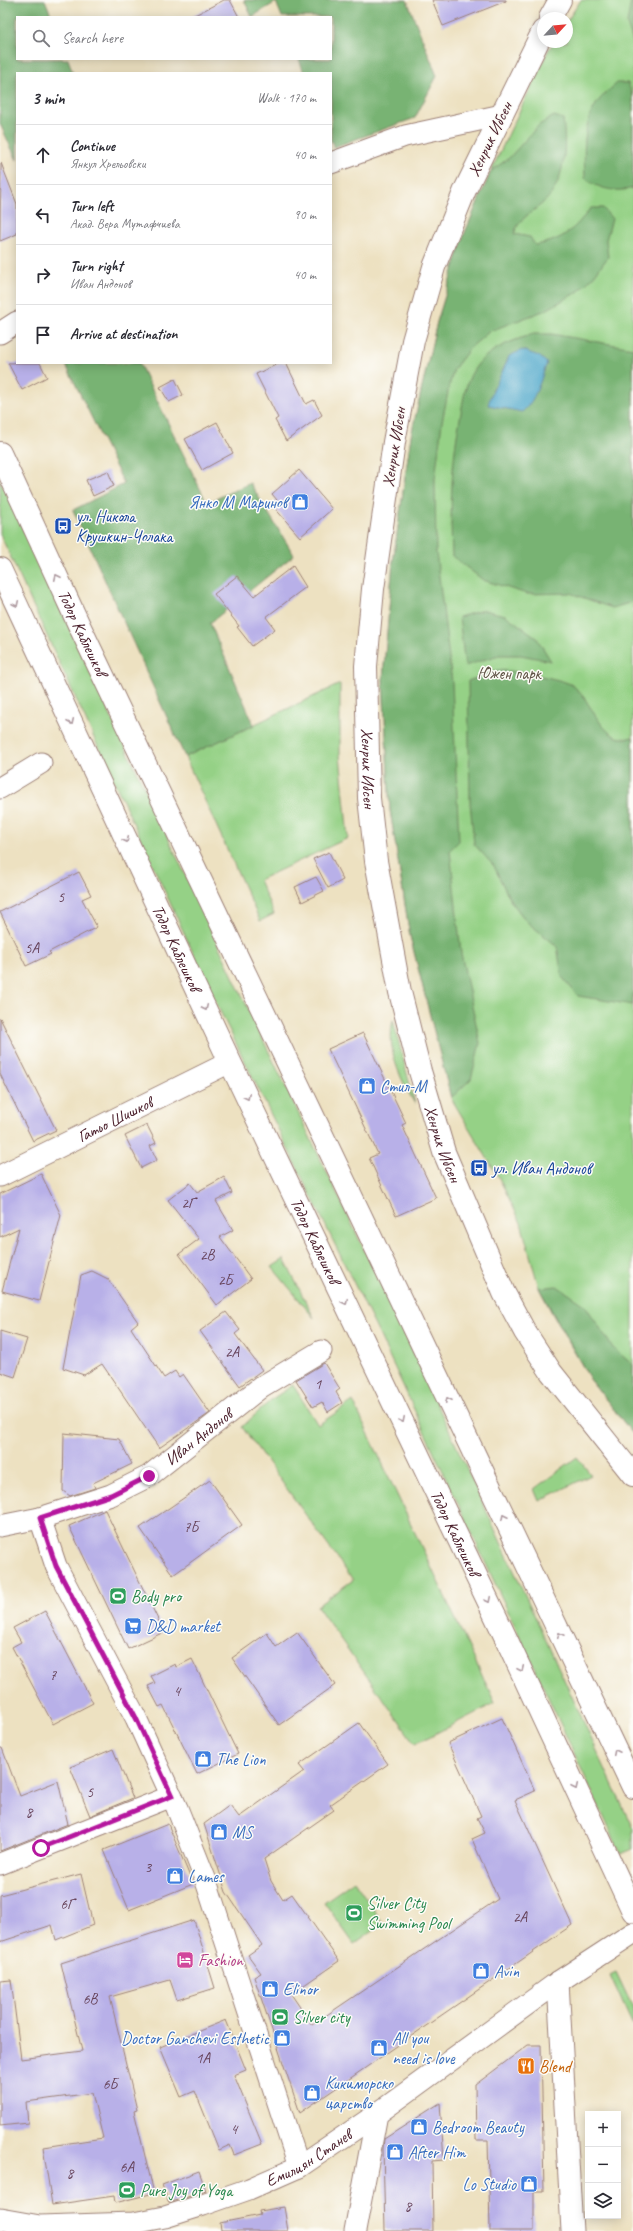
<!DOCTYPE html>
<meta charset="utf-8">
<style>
:root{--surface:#fff;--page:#f7f7f7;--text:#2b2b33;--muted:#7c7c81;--line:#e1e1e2}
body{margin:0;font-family:Caveat,sans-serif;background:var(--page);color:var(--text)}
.controls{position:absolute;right:12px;bottom:12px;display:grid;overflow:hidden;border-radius:0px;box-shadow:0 2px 10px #0003}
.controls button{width:36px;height:36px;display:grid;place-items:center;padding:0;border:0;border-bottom:1px solid var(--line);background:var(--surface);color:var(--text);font:20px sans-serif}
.compass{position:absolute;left:537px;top:12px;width:36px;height:36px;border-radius:50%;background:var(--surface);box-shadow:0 2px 10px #0003;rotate:64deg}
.stop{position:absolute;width:12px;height:12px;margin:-9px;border:3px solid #b5179e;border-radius:50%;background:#fff}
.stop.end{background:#b5179e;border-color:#fff;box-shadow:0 1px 4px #0008}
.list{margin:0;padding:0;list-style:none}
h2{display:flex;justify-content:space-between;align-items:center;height:52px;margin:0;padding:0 16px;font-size:17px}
h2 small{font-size:13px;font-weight:400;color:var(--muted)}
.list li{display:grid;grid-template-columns:26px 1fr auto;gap:12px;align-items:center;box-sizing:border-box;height:60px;padding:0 16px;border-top:1px solid var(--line)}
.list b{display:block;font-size:15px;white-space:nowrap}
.list p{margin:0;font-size:13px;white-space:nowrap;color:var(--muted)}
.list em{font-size:13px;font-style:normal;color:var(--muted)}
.icon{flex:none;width:22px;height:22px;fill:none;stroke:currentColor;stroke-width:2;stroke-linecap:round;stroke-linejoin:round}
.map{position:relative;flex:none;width:633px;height:2231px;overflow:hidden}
.search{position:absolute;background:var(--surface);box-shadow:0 2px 10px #0003;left:16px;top:16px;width:316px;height:44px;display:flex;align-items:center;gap:10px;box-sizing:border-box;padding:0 14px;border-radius:0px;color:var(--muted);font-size:15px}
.panel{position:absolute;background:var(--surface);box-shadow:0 2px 10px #0003;left:16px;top:72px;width:316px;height:292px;border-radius:0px}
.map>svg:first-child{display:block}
.green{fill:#95d186;stroke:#707858}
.forest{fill:#78b373;stroke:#61694f;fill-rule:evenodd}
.water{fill:#4da7cb;stroke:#4c637b}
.building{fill:#b8b0e8}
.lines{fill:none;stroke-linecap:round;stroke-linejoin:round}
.minor-casing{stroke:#9c8076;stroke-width:23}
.secondary-casing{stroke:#9c8076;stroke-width:24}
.primary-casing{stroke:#9c8076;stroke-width:24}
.minor{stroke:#fff;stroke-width:21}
.secondary{stroke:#fff;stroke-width:22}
.primary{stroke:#fff;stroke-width:22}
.oneway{stroke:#ae9aa0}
.route{stroke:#b5179e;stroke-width:5}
.labels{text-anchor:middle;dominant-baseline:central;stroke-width:3;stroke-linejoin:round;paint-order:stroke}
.number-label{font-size:15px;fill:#66435a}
.street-label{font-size:17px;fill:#4a1f2b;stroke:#fdfcf7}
.shop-label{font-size:17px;fill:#366cbe;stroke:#fdfcf7;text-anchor:start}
.transit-label{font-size:17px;fill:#164399;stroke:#fdfcf7;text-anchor:start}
.park-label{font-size:17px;fill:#605446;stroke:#fdfcf7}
.leisure-label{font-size:17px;fill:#27864d;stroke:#fdfcf7;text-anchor:start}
.hotel-label{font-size:17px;fill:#b23c85;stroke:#fdfcf7;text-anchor:start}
.food-label{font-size:17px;fill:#c56008;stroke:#fdfcf7;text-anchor:start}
</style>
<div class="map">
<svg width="633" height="2231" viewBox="0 0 633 2231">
<rect width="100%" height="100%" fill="#fdfcf7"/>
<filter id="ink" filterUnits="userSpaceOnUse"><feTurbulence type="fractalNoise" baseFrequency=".025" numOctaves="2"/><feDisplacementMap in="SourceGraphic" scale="8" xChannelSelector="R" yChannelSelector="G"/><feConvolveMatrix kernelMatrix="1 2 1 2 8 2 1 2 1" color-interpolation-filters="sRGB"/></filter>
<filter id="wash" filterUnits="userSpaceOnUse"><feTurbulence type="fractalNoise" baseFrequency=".012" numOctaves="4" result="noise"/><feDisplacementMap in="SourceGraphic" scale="16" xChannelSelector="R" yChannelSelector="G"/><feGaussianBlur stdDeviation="0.9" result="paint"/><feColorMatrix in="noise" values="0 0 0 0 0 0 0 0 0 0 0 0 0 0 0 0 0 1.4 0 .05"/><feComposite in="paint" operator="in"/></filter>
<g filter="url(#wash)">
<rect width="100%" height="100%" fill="#ede1c1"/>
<path class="green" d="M581,0H633V1434L590,1379L553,1315L539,1288L521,1223L499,1178L451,1098L410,936L390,810L383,679L393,562L411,436L437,322L464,235L491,171L549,49L554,42H567V21Z
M0,480L244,1000L408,1341L633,1829V1849L621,1854L379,1334L220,1011L0,534Z
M340,684V755L348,838L259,880L274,914L260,921L185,757Z
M393,1020L415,1104C400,1078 386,1050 393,1020Z
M284,1259L314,1318L272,1267Z
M293,1385L318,1425L353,1401L495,1703L415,1744L317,1606L353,1580L242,1427L272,1399Z
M577,1457L591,1475L539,1501L534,1489Z
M354,1881L383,1923L354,1944L324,1902Z
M616,1972L633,2008V2026L610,1975Z"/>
<path class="forest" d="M0,0H45L52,17H17V59H68L73,73H17V160L0,124Z
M244,0H407L437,76L415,118L334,147L331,140V73H304L299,59H331V17H282L276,2L252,17Z
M631,0H633V42L627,24Z
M617,83H628L633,97V188C617,193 597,189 585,178C584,152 582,125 597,103C602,95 611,89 617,83Z
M554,116L563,119C566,143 566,176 549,197C537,211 519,216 514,234L530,237L535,245C563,241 574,229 591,208H603L612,219L606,240L608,257L594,276L579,291L546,310L490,331L470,348L454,369L449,387L442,422L435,479L436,552L452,682L459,841L450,850L461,953L480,1043L471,1079L451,1098L410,936L390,810L383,679L393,562L411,436L437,322L464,235L491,171L509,158L539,125Z
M533,334H551L633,348V602L612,608L570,593L527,594L483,580L452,556C450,504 451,463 461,413C464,396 466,378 478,364C492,347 513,341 533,334ZM501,377L539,385L526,408L492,390Z
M65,363H139L207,503L250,483L294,555L210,623L254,725L185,757L73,510L124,484Z
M483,610L505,615L536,637L551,661L521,655H499L465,666L459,617Z
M497,670C511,670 560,678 572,685C593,699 601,747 633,737V1005L578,996L562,977L557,946L527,922L510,900L494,866L474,844L470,802L468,681Z
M557,1286L585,1305L613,1348L633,1365V1434L590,1379L539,1288Z"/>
<path class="water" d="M522,350L539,356L547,363C541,378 536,401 522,412L488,405C493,386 502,375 509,356Z"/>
<g id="blocks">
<path class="building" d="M224,0H230L239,17H191Z
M432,0H506V1L443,26Z
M1,163L17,204V234L0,241Z
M8,363H40L47,377L22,390Z
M280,363H286L306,404L314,400L322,415L286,441L275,420L278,418L256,374Z
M175,379L183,395L169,402L160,387Z
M217,422L233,453L202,470L185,439Z
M299,470L332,509L300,537L272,505L277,500L272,494Z
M108,471L114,486L93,496L86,480Z
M293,566L306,587L266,617L275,629L252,646L237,627L239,626L214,594L237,576L254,596Z
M329,852L343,880L328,888L313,859Z
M79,872L91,895L82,899L97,927L49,952L51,954L26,966L0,912Z
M316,877L324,891L302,902L295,887Z
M0,1018L56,1130L33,1141L0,1074Z
M363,1033L406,1123L402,1125L436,1198L396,1216L369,1158L378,1154L328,1049Z
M147,1125L156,1143L150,1146L157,1160L141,1168L125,1136Z
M41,1174L61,1215L39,1301L2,1291L19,1228L0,1237V1194Z
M224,1177L232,1193L216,1201L233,1230L220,1237L251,1279L217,1305L179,1254L199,1239L168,1200L190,1183L197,1192Z
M92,1271L108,1279L138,1322L131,1328L164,1378L175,1371L179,1377L183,1374L210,1413L159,1448L102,1364L84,1375L63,1368L81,1275Z
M226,1312L240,1330L235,1334L262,1370L240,1386L200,1331Z
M0,1331L27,1339L15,1377L0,1372Z
M324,1363L340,1389L336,1392L342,1403L328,1412L322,1402L313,1407L296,1380Z
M64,1433L119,1439L132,1464L93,1483L95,1488L70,1496L63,1491Z
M210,1480L242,1525L173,1575L140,1528Z
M105,1510L164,1632L128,1649L69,1526Z
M45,1611L93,1703L53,1724L12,1647L21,1642L13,1628Z
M297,1632L335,1685L279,1725L232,1658L267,1633L276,1647Z
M192,1659L238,1754L197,1774L163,1705L159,1707L148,1686L155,1683L151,1676L175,1664L176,1667Z
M502,1718L535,1791L515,1800L572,1925L300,2113L254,1977L261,1973L248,1955L262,1945L226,1892L204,1824L230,1805L239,1817L304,1771L299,1765L359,1723L388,1764L330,1805L334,1810L264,1859L271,1881L283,1900L292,1894L339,1961L291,1994L312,2025L498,1899L472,1839L485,1833L477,1818L481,1816L448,1743Z
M0,1748H2L20,1796L58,1781L68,1824L0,1851Z
M113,1749L133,1798L90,1816L70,1767Z
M168,1824L193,1884L129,1910L104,1850Z
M81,1874L93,1925L56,1940L52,1925L0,1942V1895Z
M194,1920L215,1988L177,2000L170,1980L110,1997L137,2110L134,2111L154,2193L115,2203L114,2196L52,2205L43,2147L103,2138L92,2093L26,2102L28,2123L0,2126V1981L11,1980L21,2059L82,2051L61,1963Z
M226,2020L246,2070L234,2075L262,2144L234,2155L230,2145L219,2150L195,2091L181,2097L160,2047Z
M528,2045H541L544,2191H534V2231H490L488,2140H476L475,2085Z
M440,2103L444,2160L432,2161L433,2231H385L383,2148L384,2139Z
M199,2171L206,2191L169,2203L162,2185Z
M284,2207L288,2231H221L220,2223L260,2215L259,2211Z"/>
</g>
</g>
<g filter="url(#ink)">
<use href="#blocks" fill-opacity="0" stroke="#9c8076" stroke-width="1"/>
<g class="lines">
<defs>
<g id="minor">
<path d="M331,163L405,136L502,115"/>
<path d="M0,333L17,322"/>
<path d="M0,788L41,763"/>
<path id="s1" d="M0,1176L230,1062"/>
<path d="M40,1518L56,1566L136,1718L177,1808L206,1881L299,2167"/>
<path id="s2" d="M0,1526L40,1518L111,1495L149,1476L261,1387L321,1351"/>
<path d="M0,1864L172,1796"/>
<path d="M558,1982L572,2231"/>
<path id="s3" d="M0,2219L40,2226L133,2223L165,2217L203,2205L249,2189L299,2167L377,2114L558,1982L633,1933"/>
<path d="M355,2231L377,2114"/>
</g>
<g id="secondary">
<path d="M550,18L560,0"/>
<path id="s4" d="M543,31L465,190L434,267L413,341L394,442L373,589L366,666L369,798L376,861L400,992L420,1071L444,1152L504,1293L525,1332L551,1372L633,1475"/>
</g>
<g id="primary">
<path id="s5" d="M0,453L79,625L633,1787"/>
<path id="s6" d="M0,569L230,1062L504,1634L633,1911"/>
</g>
</defs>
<use href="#minor" class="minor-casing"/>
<use href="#secondary" class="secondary-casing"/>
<use href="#primary" class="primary-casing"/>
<use href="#minor" class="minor"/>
<use href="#secondary" class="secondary"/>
<use href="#primary" class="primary"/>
</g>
<defs><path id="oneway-chevron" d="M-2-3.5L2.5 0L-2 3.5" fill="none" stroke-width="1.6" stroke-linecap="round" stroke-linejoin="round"/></defs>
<g class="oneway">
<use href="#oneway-chevron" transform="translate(57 577) rotate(-115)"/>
<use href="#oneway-chevron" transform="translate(16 604) rotate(65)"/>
<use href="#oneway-chevron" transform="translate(71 722) rotate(65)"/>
<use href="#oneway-chevron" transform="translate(126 840) rotate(65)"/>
<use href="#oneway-chevron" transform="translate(205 1008) rotate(65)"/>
<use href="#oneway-chevron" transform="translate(247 1097) rotate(64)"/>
<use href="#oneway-chevron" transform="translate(345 1302) rotate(64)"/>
<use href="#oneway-chevron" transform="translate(448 1400) rotate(-115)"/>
<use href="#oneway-chevron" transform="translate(402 1420) rotate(64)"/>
<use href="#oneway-chevron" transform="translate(504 1517) rotate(-116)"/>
<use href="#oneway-chevron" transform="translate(488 1600) rotate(64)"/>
<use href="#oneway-chevron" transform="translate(560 1635) rotate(-116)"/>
<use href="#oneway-chevron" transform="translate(521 1669) rotate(65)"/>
<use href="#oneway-chevron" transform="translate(616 1752) rotate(-116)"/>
<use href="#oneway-chevron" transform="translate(575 1787) rotate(65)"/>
</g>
</g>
<g class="lines" filter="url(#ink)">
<path class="route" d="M41,1848L172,1796L136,1718L56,1566L40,1518L111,1495L149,1476"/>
</g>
<defs>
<symbol id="shop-square" viewBox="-11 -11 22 22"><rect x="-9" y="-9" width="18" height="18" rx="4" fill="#3f7fe0" stroke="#fdfcf7"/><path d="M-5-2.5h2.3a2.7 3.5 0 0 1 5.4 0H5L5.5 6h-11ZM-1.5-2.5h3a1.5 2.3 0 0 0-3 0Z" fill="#fff"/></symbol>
<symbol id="bus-square" viewBox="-11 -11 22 22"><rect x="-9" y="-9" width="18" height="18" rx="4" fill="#1a4fb4" stroke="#fdfcf7"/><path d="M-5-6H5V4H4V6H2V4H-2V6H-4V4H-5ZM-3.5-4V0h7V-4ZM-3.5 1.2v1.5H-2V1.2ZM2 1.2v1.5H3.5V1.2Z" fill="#fff"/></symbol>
<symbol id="stadium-square" viewBox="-11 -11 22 22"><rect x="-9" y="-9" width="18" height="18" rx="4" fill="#2e9e5b" stroke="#fdfcf7"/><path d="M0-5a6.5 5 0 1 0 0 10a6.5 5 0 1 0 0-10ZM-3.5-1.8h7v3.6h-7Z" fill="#fff"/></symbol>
<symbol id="supermarket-square" viewBox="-11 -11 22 22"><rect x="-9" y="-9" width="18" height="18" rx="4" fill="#3f7fe0" stroke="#fdfcf7"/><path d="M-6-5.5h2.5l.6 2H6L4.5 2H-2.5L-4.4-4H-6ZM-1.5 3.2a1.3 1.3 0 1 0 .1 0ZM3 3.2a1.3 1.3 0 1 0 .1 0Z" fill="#fff"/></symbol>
<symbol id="hotel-square" viewBox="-11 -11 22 22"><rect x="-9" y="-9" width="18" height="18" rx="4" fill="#d1479c" stroke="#fdfcf7"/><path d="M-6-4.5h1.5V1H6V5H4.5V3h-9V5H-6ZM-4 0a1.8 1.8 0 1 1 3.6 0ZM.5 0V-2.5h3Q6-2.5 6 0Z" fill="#fff"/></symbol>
<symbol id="restaurant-square" viewBox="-11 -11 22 22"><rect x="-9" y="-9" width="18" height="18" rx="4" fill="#e8710a" stroke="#fdfcf7"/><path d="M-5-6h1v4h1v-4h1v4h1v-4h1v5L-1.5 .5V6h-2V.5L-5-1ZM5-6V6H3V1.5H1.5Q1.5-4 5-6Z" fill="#fff"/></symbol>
</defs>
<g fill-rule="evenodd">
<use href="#shop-square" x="290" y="492" width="20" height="20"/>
<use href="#bus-square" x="53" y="516" width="20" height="20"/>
<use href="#shop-square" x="357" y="1076" width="20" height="20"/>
<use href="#bus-square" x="469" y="1158" width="20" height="20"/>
<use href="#stadium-square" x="108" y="1586" width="20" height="20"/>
<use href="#supermarket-square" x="123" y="1616" width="20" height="20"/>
<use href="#shop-square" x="193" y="1749" width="20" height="20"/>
<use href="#shop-square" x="209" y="1822" width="20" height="20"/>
<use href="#shop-square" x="165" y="1866" width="20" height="20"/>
<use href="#stadium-square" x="344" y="1903" width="20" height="20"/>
<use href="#hotel-square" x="175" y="1950" width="20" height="20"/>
<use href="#shop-square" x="471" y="1961" width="20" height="20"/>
<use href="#shop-square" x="260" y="1979" width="20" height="20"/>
<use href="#stadium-square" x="270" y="2007" width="20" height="20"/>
<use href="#shop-square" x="272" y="2028" width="20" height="20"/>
<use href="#shop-square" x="369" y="2038" width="20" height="20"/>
<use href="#restaurant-square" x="516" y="2056" width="20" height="20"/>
<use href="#shop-square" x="302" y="2083" width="20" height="20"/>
<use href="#shop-square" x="409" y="2117" width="20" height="20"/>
<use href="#shop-square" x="385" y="2142" width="20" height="20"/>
<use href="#shop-square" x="519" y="2174" width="20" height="20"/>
<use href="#stadium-square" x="117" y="2180" width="20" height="20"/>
</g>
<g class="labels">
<g class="number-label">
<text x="61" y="897">5</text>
<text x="32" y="948">5А</text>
<text x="188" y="1203">2Г</text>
<text x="207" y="1255">2В</text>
<text x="225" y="1280">2Б</text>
<text x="232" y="1352">2А</text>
<text x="318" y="1384">1</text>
<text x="191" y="1527">7Б</text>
<text x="53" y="1675">7</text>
<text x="177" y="1691">4</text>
<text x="90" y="1792">5</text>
<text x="29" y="1812">8</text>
<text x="148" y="1867">3</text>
<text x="67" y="1904">6Г</text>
<text x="520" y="1917">2А</text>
<text x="90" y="1999">6В</text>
<text x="203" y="2058">1А</text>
<text x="110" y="2084">6Б</text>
<text x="234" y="2129">4</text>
<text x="127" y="2167">6А</text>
<text x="70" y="2173">8</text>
<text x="408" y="2206">8</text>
</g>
<g class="street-label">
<text transform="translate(490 139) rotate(-64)">Хенрик Ибсен</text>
<text transform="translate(394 447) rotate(-81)">Хенрик Ибсен</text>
<text stroke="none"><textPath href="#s5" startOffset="198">Тодор Каблешков</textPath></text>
<text stroke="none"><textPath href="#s4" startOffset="768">Хенрик Ибсен</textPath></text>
<text stroke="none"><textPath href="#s6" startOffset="418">Тодор Каблешков</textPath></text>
<text stroke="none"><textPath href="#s1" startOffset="128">Гатьо Шишков</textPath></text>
<text stroke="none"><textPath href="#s4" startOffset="1152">Хенрик Ибсен</textPath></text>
<text stroke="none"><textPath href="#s6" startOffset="742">Тодор Каблешков</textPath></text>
<text stroke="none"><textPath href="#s2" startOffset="221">Иван Андонов</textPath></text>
<text stroke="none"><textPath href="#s6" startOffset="1066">Тодор Каблешков</textPath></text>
<text stroke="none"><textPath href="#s3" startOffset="322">Емилиян Станев</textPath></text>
</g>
<g class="shop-label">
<text x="287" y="502" text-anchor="end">Янко М Маринов</text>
<text x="380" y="1086">Стил-М</text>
<text x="146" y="1626">D&amp;D market</text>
<text x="216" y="1759">The Lion</text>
<text x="232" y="1832">MS</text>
<text x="188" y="1876">Lames</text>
<text x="494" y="1971">Avin</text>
<text x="283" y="1989">Elinor</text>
<text x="269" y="2038" text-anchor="end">Doctor Ganchevi Esthetic</text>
<text x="392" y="2038">All you<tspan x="392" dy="20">need is love</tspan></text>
<text x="325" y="2083">Кикиморско<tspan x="325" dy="20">царство</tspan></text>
<text x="432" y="2127">Bedroom Beauty</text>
<text x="408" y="2152">After Him</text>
<text x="516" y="2184" text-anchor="end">Lo Studio</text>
</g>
<g class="transit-label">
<text x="76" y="516">ул. Никола<tspan x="76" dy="20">Крушкин-Чолака</tspan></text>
<text x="492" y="1168">ул. Иван Андонов</text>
</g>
<g class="park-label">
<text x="509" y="673">Южен парк</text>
</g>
<g class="leisure-label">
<text x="131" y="1596">Body pro</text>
<text x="367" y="1903">Silver City<tspan x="367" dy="20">Swimming Pool</tspan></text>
<text x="293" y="2017">Silver city</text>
<text x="140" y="2190">Pure Joy of Yoga</text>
</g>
<g class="hotel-label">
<text x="198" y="1960">Fashion</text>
</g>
<g class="food-label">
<text x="539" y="2066">Blend</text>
</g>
</g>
</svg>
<div class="controls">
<button>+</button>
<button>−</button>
<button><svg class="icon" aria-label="layers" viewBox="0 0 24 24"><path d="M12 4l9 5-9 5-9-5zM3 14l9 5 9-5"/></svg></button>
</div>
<svg class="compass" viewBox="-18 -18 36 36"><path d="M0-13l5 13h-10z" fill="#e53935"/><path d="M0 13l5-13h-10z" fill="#7c7c81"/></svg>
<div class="stop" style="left:41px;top:1848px"></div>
<div class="stop end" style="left:149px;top:1476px"></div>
<div class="search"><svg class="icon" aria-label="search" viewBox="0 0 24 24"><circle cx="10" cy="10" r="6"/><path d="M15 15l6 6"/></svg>Search here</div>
<section class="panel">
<h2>3 min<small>Walk · 170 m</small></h2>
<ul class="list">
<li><svg class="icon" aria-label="ahead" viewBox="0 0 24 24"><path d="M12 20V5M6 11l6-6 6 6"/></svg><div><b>Continue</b><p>Янкул Хрельовски</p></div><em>40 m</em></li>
<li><svg class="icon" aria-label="left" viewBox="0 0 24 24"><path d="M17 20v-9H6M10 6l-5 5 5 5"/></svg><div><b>Turn left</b><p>Акад. Вера Мутафчиева</p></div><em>90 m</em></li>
<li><svg class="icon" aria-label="right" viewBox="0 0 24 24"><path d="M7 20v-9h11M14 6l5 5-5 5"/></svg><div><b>Turn right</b><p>Иван Андонов</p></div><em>40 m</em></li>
<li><svg class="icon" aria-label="arrive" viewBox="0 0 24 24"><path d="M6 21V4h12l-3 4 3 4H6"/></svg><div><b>Arrive at destination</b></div></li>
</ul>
</section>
</div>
